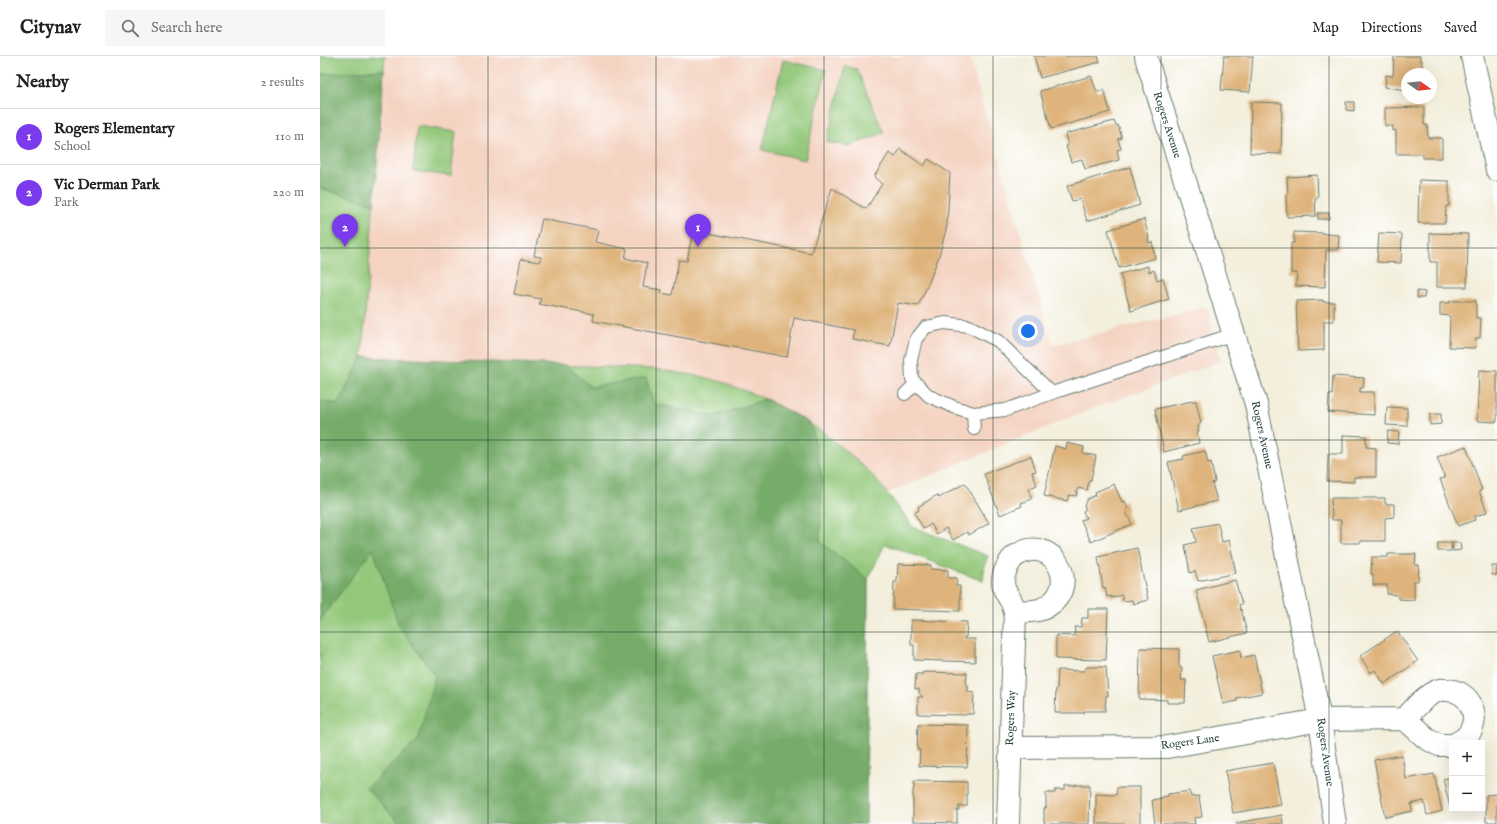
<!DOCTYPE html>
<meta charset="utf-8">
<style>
:root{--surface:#fff;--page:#f6f6f6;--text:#202124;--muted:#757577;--line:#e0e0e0;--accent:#7c3aed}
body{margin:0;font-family:"IM FELL English",serif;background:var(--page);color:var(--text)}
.controls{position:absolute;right:12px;bottom:12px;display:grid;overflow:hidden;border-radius:0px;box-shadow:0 4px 16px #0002}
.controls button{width:36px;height:36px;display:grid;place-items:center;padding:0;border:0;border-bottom:1px solid var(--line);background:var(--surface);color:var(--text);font:20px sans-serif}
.compass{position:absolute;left:1081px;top:12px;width:36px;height:36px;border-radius:50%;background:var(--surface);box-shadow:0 4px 16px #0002;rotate:105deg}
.you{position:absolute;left:708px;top:275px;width:14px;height:14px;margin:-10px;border:3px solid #fff;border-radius:50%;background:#1a73e8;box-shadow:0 0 0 6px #1a73e833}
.badge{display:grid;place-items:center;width:26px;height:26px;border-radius:50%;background:var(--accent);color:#fff;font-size:13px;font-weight:700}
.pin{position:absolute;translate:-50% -33px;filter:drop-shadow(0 1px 2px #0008)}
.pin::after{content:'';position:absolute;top:21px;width:14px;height:12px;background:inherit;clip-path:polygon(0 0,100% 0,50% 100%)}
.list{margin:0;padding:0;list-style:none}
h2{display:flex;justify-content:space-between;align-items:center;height:52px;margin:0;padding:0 16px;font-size:17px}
h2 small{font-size:13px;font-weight:400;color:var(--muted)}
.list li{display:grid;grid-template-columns:26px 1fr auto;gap:12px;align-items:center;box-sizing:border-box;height:56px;padding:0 16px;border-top:1px solid var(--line)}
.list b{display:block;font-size:15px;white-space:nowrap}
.list p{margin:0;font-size:13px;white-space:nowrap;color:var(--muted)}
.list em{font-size:13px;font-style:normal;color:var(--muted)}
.icon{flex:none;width:22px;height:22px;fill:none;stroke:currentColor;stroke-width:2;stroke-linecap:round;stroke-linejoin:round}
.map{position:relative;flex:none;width:1177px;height:768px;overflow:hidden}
header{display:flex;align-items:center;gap:24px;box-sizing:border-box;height:56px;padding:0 20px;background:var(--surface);border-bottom:1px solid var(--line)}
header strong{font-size:19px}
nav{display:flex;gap:22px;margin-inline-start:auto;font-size:14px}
.search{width:280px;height:36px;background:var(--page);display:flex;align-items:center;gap:10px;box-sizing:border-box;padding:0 14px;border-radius:0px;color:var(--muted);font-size:15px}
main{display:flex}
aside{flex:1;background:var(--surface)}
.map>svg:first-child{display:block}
.built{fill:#f4d3c1}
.green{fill:#93c779;stroke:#598256}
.forest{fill:#76ac69;stroke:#4a744e}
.building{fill:#dfb47c}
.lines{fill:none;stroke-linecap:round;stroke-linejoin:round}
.lane-casing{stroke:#697b6f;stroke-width:14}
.street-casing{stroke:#697b6f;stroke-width:24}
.lane{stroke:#fff;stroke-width:12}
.street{stroke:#fff;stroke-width:22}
.grid{fill:none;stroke:#1f3d34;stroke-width:1;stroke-opacity:0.55}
.labels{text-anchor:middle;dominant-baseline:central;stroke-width:3.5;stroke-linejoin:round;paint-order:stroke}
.street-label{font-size:11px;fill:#1f3d34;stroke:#fff}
</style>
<header>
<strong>Citynav</strong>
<div class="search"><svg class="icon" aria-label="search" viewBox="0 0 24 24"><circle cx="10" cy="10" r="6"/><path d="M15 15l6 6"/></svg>Search here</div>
<nav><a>Map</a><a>Directions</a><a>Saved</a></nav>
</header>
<main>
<aside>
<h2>Nearby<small>2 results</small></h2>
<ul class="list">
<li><span class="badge">1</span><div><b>Rogers Elementary</b><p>School</p></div><em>110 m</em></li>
<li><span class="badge">2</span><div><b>Vic Derman Park</b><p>Park</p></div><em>220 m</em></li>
</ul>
</aside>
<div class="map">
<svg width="1177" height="768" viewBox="0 0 1177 768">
<rect width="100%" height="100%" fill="#fff"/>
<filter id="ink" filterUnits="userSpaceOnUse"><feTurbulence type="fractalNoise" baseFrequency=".025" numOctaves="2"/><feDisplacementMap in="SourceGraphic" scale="8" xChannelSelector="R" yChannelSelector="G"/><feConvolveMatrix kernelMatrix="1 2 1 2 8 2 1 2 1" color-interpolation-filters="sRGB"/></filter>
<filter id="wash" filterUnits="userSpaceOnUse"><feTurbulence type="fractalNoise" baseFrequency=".012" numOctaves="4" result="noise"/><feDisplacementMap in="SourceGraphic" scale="16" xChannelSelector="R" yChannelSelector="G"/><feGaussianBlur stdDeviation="0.9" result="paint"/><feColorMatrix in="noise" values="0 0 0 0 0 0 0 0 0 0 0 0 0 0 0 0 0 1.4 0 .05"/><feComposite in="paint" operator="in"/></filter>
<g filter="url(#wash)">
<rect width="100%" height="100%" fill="#f3efdc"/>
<path class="built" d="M65,0H649L733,289L887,251L901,305L751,361L568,437L540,407L505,378L486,365L465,353L426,335L384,321L335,313L42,301Z"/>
<path class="green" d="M0,0H65L42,301L335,313L384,321L405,327L446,343L486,365L505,378L540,407L553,420L577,449L593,471L668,500L665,507L663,525L565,488L548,523L546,768H0Z
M463,4L506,14L485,104L442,94Z
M525,10L537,13L564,77L529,90L507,86Z
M97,70L136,76L131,120L93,115Z"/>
<path class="forest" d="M64,14L54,148L0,132V18Z
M42,301L246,309L271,331L326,322L334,348L394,360L446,343L486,365L493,375L502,423L500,486L548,523L546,768H81L46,732L98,684L115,620L79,570L53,493L0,564V345L18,348Z"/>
<g id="blocks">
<path class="building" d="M714,0H778L780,6L720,22Z
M904,0H933L930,36L901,34Z
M1074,0H1100V4H1102V18H1087V34L1065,31L1066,19L1073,20Z
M771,20L777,36L784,34L790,56L731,73L720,35Z
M931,46L962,47L961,98L930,97Z
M1026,46H1034V55L1026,54Z
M1104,51V69H1107L1108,82H1122V102H1103V98H1076V74L1073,75V70H1065V52Z
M794,65L796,70L798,69L802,82L798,83L801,93L797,94L799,104L765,113L762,103L751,106L746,90L748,89L745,78Z
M580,93L604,110L608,103L630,117L627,170L619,200L609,226L598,250L578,247L570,290L532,283L534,274L474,262L467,301L273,265L274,258L219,248L221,243L194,238L201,203L219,206L221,201L214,200L222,163L278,174L275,186L307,193L305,202L327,207L323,231L342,234L341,237L352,239L359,204L367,205L373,174L491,197L512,132L546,153L562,128L554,121L569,97L575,101Z
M810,111L820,149L767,165L760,143L752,145L747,130Z
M997,119L998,142L995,143L996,160L967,161L966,140L968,139L967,121Z
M1099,124L1129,125V150H1126L1125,167H1098Z
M998,157H1009V163H998Z
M824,163L829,182H828L829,187L832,186L835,202L799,212L788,174Z
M974,176L1004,177L1005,178L1019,179L1018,194H1006L1005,231L976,230L977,217H971V187H974Z
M1059,177L1082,178L1081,207L1057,206Z
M1110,177L1148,178L1147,231H1117V206H1110Z
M828,210L829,216L834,214L837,224L843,222L849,243L811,255L800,218Z
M1097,235L1105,236L1104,242H1097Z
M1003,244V246H1014V265H1004V294L978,295L976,245Z
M1130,245H1156V262H1161L1160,282H1156L1155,292L1129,291L1130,260L1120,259V247H1130Z
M1159,314L1177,315V366L1157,365Z
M1013,320L1044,322L1043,332H1040V336H1054V359L1008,356L1009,339H1012Z
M872,345H876L881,367L878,370L879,375H877L879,387L844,396L835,353Z
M1067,351L1087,352V370L1066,369Z
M1110,358H1121V368L1110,369Z
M1068,375L1079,376L1078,388L1067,387Z
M1023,379L1046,380V391L1056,392V421H1034V426L1007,425L1008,398H1023Z
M747,387L764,391L763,397L776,400L771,424H769L767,434L758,432L756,440L749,439L747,445L724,440L735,390L746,393Z
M1146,390L1162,434L1159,435L1167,456L1154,461L1155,464L1138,470L1120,423L1125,422L1117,401Z
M885,395L888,407L891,406L895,426L892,427L897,445L859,454L848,406L864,403L863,400Z
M711,400L716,415L712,416L717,429L708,433L712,443L701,447L702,450L680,459L664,418Z
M645,427L669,467L649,479L647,476L633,484L626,472L617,478L611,468L604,473L594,457L599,454L598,451L617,439L619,442Z
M794,428L802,446L805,445L808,452L806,456L812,468L771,486L761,464L766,462L763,455L766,453L764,450L767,443L776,439L775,436Z
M1011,442H1065V448H1074V461L1065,462V485H1041L1040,487H1021V464H1012Z
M898,467L902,486L909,484L916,517L878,525L875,515L870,517L865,489L876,486L873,472Z
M1118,487H1140L1141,494L1133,495L1132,488L1131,495H1118Z
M817,492L828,544L813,548L812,544L803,545L802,539L791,542V540L787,541L785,531L783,532L778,501Z
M1068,498H1096L1095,509H1099L1098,525H1094V544L1078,543V539L1067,538V529H1053V518H1051L1052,501H1068Z
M578,508L611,509V513L628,514V522H637L636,530H640V555L573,553L574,526H577Z
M1172,510H1177V519H1172Z
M915,524L922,548L919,549L920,554L921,553L927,577L889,586L876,534Z
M768,553H788L786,604L736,603V579L754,580L755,571H761L762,562H768Z
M591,564L647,566L646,581H644V583H655V606L594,604V589H591Z
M1077,575L1098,605L1064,628L1055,614L1051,617L1040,600Z
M820,592L859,593V611H862L861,624H866L865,647H847V644L819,643Z
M920,594L921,602L934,599L942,637L917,642V645L903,648L892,600Z
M767,611H786L788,640H786L785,655H764V657H735L736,633L737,632L738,614L764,615Z
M603,616L647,617L646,629H648V636L654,637L653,658H646V659L598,658V641H603L599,637V633H595L596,618H603Z
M598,668L648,669L647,711L599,710L600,694H597Z
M1082,699L1086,723L1114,718L1122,755L1107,759L1104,745L1091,748L1092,755L1065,761L1054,704Z
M953,707L961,749L913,757L905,715Z
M1132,721V751H1130L1123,723Z
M594,725L647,726V750H639V754H637V767L593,766V733H594Z
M755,729H770L769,768H725V766H724V752H726V737H735V734H745V730H755Z
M797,731H820V768H776V738L796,739Z
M870,735L871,741L879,740L882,761L874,762L875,768H835L832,744L842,742V741L848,740V738Z
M1177,738V766H1166V739Z
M962,759L963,768H916V767Z"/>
</g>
</g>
<g filter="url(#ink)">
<use href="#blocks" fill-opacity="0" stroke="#697b6f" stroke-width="1"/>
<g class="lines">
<defs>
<path id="lane" d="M732,337L678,285L649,270L625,267L606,271L596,283L591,304L592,323L609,340L634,351L653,357L686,354L732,337L914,278
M585,338L596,327
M653,357L654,373"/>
<path id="street" d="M826,0L828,8L936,348L1000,664L1015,768
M1152,0L1177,114
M1132,689H1119L1106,682L1085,663C1095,652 1104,640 1117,635C1120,633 1123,634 1126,634C1151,634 1162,662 1147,680C1145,683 1140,685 1137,687
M690,692L847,691L1000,664L1085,663
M688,768L695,556C694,553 693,549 691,545C689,541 685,536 684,532C681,522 685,514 690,506C692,502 695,500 699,498C733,478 765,533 722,553C715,556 704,555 695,556"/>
</defs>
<use href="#lane" class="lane-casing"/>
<use href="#street" class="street-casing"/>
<use href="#lane" class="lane"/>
<use href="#street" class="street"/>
</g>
</g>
<path class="grid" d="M168,0V768M336,0V768M504,0V768M673,0V768M841,0V768M1009,0V768M0,192H1177M0,384H1177M0,576H1177"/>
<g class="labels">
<g class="street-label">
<text transform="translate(847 69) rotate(72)">Rogers Avenue</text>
<text transform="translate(942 379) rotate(78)">Rogers Avenue</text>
<text transform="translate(691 662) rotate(-88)">Rogers Way</text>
<text transform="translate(870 686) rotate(-8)">Rogers Lane</text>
<text transform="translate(1005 696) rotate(82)">Rogers Avenue</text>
</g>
</g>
</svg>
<div class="controls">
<button>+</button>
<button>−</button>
</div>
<svg class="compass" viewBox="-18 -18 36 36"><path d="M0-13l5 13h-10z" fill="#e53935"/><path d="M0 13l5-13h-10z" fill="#757577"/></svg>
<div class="you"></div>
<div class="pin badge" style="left:378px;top:191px">1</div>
<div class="pin badge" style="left:25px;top:191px">2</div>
</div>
</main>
